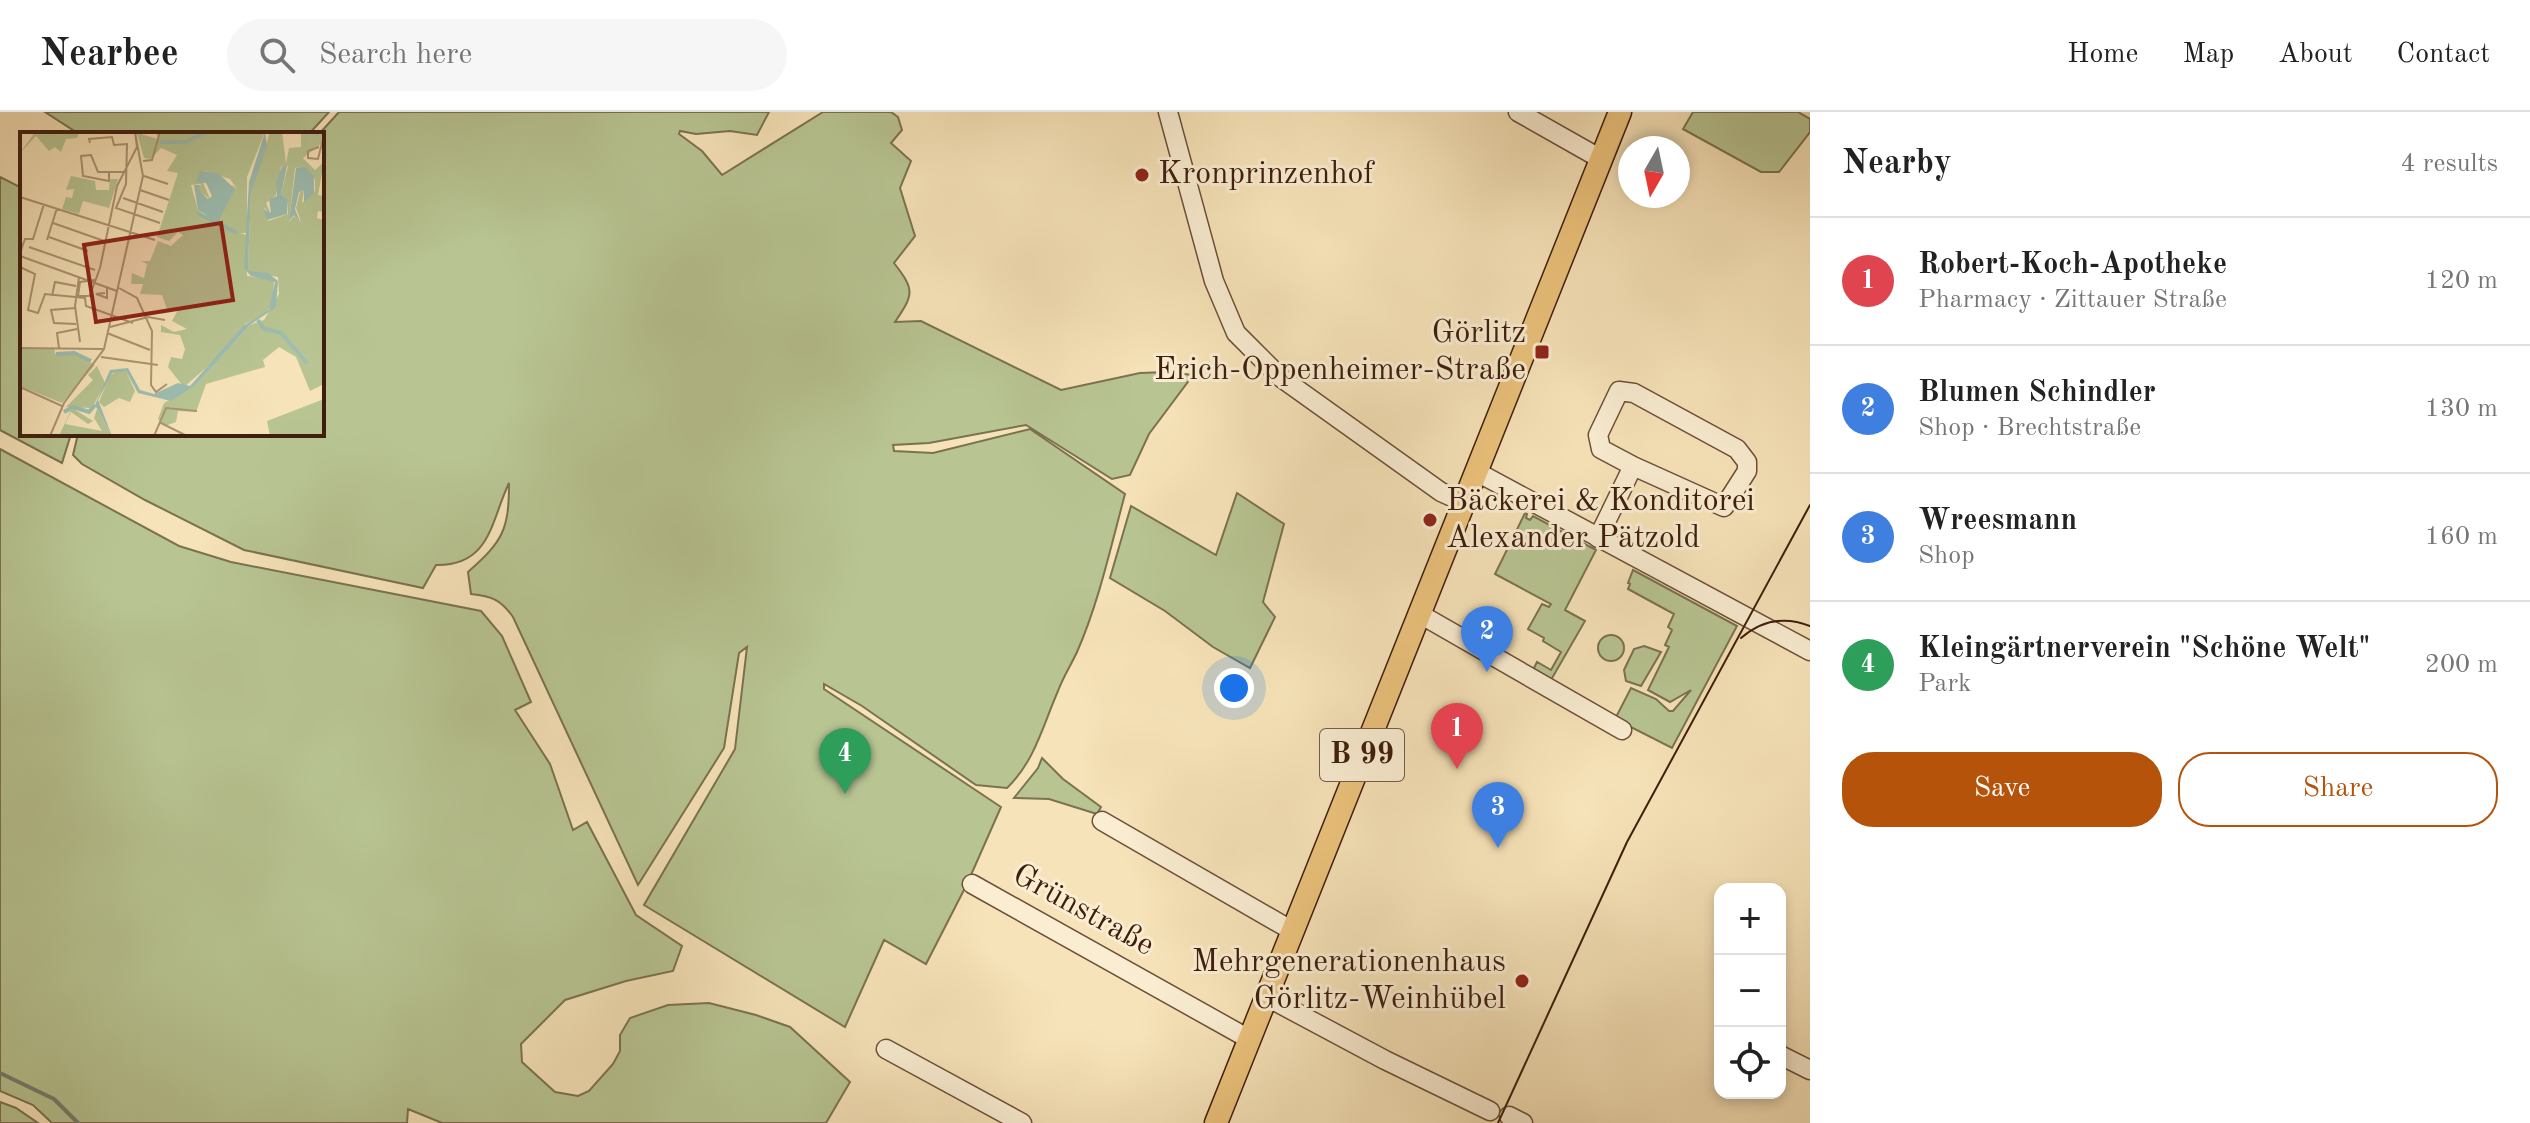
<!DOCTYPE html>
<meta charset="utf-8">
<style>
:root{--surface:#fff;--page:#f6f6f6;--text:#222;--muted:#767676;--line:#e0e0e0;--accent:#b45309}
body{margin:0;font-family:"Old Standard TT",serif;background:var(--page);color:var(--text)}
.controls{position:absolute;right:24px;bottom:24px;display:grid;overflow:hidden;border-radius:16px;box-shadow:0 4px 12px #0003}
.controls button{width:72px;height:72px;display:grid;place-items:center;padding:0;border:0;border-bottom:2px solid var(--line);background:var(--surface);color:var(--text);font:40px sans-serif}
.compass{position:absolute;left:1618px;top:24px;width:72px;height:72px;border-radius:50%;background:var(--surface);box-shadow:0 4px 12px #0003;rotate:189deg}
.you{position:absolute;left:1234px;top:576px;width:28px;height:28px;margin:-20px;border:6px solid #fff;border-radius:50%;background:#1a73e8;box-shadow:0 0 0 12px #1a73e833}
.badge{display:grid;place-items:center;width:52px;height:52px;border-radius:50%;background:var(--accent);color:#fff;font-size:26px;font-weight:700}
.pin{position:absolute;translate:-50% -66px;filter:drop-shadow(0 2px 4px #0008)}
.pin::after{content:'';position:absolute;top:42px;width:28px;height:24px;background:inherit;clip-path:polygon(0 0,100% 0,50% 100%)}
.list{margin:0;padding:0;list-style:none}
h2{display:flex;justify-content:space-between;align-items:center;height:104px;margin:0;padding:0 32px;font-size:34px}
h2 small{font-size:26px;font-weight:400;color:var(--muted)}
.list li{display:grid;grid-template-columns:52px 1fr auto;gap:24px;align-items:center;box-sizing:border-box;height:128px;padding:0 32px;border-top:2px solid var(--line)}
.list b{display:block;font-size:30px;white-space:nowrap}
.list p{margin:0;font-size:26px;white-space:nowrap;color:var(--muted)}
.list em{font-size:26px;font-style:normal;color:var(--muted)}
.actions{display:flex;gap:16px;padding:24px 32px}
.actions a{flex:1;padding:18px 0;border:2px solid var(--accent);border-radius:32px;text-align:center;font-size:28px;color:var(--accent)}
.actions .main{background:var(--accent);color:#fff}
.icon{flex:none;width:44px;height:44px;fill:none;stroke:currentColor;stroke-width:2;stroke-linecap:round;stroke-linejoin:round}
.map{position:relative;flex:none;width:1810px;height:1011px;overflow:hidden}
header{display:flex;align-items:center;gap:48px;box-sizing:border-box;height:112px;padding:0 40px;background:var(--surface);border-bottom:2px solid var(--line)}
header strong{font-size:38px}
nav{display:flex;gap:44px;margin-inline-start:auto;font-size:28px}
.search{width:560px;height:72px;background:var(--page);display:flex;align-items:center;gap:20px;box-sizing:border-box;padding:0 28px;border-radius:44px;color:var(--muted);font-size:30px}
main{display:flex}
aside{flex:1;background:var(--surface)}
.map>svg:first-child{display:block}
.green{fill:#b8c593;stroke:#7b7250;stroke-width:2}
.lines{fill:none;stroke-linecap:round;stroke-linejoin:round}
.stream{stroke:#777e6f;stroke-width:4}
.minor-casing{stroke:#6c4f38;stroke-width:21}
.major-casing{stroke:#3e1e0d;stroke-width:25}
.minor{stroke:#faedd2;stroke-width:18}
.major{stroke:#ecc27c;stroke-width:22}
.tram{stroke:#3e1e0d;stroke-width:2}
.poi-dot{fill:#8f2418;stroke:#faedd2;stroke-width:3}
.labels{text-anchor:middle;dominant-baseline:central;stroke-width:6;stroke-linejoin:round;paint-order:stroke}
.shield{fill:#faedd2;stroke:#765c48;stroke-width:2}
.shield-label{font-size:30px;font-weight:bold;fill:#3e1e0d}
.poi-label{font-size:32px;fill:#3e1e0d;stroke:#faedd2;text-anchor:start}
.street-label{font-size:32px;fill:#3e1e0d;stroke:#faedd2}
.inset-river{fill:none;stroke:#9dbeb1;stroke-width:4}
.inset-road{fill:none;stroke:#ad9474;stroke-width:2}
.view{fill:#8f2418;fill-opacity:0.15;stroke:#8f2418;stroke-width:4}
.inset-edge{fill:none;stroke:#3e1e0d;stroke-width:4}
</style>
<header>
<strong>Nearbee</strong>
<div class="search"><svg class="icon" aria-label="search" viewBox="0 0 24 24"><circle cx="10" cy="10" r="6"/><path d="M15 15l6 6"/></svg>Search here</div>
<nav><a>Home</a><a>Map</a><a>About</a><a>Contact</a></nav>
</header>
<main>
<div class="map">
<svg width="1810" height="1011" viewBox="0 0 1810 1011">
<rect width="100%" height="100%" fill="#f7e3b9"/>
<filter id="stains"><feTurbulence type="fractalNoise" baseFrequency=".0025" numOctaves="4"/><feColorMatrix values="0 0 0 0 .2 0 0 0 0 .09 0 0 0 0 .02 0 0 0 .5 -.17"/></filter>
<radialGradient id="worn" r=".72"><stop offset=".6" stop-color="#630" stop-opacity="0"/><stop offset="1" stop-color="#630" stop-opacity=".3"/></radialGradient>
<path class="green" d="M45,0H329L309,22H79Z
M339,0H769L757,23L730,19L696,22L680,19L679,22L702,39L722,63L823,0H891L898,5L902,18L891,31L911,49L900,76L915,124L894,151C915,178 914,182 895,210L921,209L1061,278L1140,261L1167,260L1193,263L1149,322L1130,363L1112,367L1026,313L929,331L893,333L894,339L933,341L1030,317L1125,382C1111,434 1099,490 1077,540C1071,553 1063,565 1058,579C1043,613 1035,649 1007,676L976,673L862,594L824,572V577L1001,695L967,772L926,852L884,828L845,915L644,793L735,637L747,535L739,541L724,636L638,773L513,505C501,488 492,484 471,482L468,460C503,429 509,418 509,371C491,408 491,454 436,453L423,476L244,438L145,388L82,352L73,343L78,322H322V22H319Z
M1693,0H1798L1810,7V20L1779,60H1761L1683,17Z
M0,65L22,76V322H71L62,351L0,318Z
M0,337L179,434L231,450L481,499L502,524L531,590L515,598L550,652L573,718L587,710L636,803L682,834L673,859L626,869L565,888L521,932L522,950L555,980L578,984L589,979L613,952L620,939V923L630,906L668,893L709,891L756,903L790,915L850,970L826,1011H442L408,997L407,1011H52L33,993L0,979Z
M1237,381L1284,412L1263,490L1275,505L1250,556L1213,535L1165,499L1110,466L1131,394L1216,443Z
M1525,401L1527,402L1526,406L1530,408L1533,404L1596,438L1565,498L1585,509L1551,568L1533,558L1537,550L1551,558L1561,540L1543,529L1544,526L1528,517L1542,492L1549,495L1551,492L1495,462Z
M1633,458L1737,514L1672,636L1615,607L1631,576L1656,587L1669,599H1673L1691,578L1670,590L1648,578L1669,535L1665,533L1672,518L1668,515L1674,502L1628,477L1630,472L1628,471Z
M1598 536a13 13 0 1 1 26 0a13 13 0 1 1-26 0Z
M1644,534L1661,540L1641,574L1626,569L1624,558L1634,537Z
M1042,646L1063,667L1101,695L1097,702L1049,687L1014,686L1038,656Z
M0,990L16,996L38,1011H0Z"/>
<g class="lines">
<path class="stream" d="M0,961L54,987L78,1011"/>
<defs>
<path id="minor" d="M1168,0L1214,169L1236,221L1280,265L1441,380L1463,390
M1518,0L1601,47
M1475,359L1810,539
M1598,426L1633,354L1601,337L1598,323L1619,279L1634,281L1737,337L1747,350V359L1724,395L1633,354
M1418,501L1622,618
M1102,709L1291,818
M972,772L1249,927
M1265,884L1385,948L1490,999
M886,937L1022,1011
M1780,943L1810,958
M1509,1004L1523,1011"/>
<path id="major" d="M1216,1011L1620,0"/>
</defs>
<use href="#minor" class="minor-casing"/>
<use href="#major" class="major-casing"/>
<use href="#minor" class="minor"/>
<use href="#major" class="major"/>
<path class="tram" d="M1741,526C1762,508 1785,504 1810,514
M1498,1011L1627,730L1810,393"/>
</g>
<g class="poi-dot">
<circle cx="1142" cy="63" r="8"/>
<rect x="1534" y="232" width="16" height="16" rx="4"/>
<circle cx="1430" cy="408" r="8"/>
<circle cx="1522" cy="869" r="8"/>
</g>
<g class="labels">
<rect class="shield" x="1320" y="617" width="84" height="52" rx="6"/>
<g class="shield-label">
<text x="1362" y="643">B 99</text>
</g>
<g class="poi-label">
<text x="1158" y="63">Kronprinzenhof</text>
<text x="1526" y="222" text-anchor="end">Görlitz<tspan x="1526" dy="37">Erich-Oppenheimer-Straße</tspan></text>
<text x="1446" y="390">Bäckerei &amp; Konditorei<tspan x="1446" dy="37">Alexander Pätzold</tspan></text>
<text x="1506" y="851" text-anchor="end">Mehrgenerationenhaus<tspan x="1506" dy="37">Görlitz-Weinhübel</tspan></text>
</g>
<g class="street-label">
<text transform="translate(1083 799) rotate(29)">Grünstraße</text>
</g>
</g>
<g transform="translate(20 20)">
<rect width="304" height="304" fill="#f7e3b9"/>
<path d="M15,0L49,1L59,0L57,6L46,7L41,20L35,15L29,19L16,4L0,21ZM125,0L244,2L227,45V101H220L226,103L227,144L254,148L253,169L247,181L225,192L212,213L156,262L144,259L162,253L148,235L151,225L162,227L165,217L160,203L141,200V193L154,200L167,197L152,189L160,174L148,180L142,163L120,162L123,152H111L112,141L124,146L127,132L121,129H130L138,109L151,114L163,103L158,100L149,109L137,105L158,41L147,39L157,23L141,16L131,27L124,26L117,1L138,7L136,1ZM185,39L210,47L217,57L212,53L186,84L190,88L178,78L171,53L181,52L178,58L190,67L182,48ZM250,0H262L266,31L269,16L281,15V0H303L301,12L283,26L295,38L304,30L298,63L304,64V80L298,79L297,86L304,88V252L290,259L276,225L259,215L243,228L245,235L186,252L176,280L158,279L156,290L145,294L138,287L144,271L176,253L230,193L244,188L259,162L258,145L229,140L228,133L231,62ZM268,34L261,62L268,67V82L248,89L244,75L252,85L246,71L256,63L261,35ZM284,34L295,48V59L282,71L284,58L280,60L276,76L281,90L274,84L269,90L275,36ZM51,44L75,49L76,58H89L90,47H98L89,76L63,69L59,82L42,77L46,65L52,66L54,57L46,58ZM0,216H34L35,222H54L75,233L42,271L0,254ZM77,234L85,251L72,276L46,275L73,248L68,243ZM100,238L106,239L115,259L110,270L99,266L84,275L79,270L90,243ZM304,267V304H250L247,289ZM52,276L73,289L68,292L51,280L45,292L82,299L74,286L77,277L92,304H39Z" fill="#b8c593" fill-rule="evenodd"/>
<path d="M245,0L247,14L231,62L228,133L229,139L248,141L258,149L256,175L230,193L176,253L151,269L118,261L106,239L92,241L78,268L92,304L75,273L90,238L108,236L120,258L134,262L158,251L170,254L223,194L249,178L255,150L231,144L224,136L229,50ZM267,34L261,62L268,67L267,82L247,88L243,77L251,81L249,67L257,64L256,50L262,35ZM284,34L294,44V61L284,70V58L279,60L275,77L280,90L274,83L269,89L276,36ZM180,39L198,41L215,57L198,90L178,78L174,53H180L179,58L188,67L192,64L186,51L176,50Z" fill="#9dbeb1"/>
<path class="inset-river" d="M140,10H166L186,0M177,81L217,101M238,188L244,197L262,201M262,202L287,231M36,222L54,221L71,229M44,280L53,275L69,280L75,273"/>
<path class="inset-road" d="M70,11L69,7L92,5L94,13L107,12L106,52L96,76L140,91M299,15L288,19V26L298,27L304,3M123,29L132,28L140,0M89,40V49L63,44L61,24L71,23L78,40H106M124,44L148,52M120,58L149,68M0,65L135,108M103,66L143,80M33,91L87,110M29,105L68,119M27,108L37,76M9,115L75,138M0,121L5,107H13L24,72M0,124L97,159M0,135L15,142L8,178L18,181L25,162L65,166L66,174L113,191M59,145L55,174L60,210M75,148L60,150L58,164H69L70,163L80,136L97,54L117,15L115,0M99,156L117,166L132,199L131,253L136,260L147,252M85,161L76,162L87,166V155M32,164L35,150L56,154M55,176L31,178L34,191L56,192M90,195L128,185L145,188M87,201L130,218M0,216L83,217M39,216L37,201L57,197M81,225L138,233M0,255L42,274M139,290L167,304M30,304L44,271L84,217L123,44L115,0M134,304L146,276L177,279"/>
<path class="view" d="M201,91L213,168L76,190L64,113Z"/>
<rect width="304" height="304" class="inset-edge"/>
</g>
<rect width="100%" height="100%" filter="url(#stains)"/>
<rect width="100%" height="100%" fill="url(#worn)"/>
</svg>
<div class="controls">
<button>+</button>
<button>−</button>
<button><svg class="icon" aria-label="locate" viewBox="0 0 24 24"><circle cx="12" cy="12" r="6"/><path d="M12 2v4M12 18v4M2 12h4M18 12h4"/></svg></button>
</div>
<svg class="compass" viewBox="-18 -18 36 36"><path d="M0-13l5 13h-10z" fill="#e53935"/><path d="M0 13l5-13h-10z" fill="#767676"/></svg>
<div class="you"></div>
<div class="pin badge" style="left:1457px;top:657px;background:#e0444e">1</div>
<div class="pin badge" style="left:1487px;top:560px;background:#3f7fe0">2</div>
<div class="pin badge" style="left:1498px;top:736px;background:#3f7fe0">3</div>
<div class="pin badge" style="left:845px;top:682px;background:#2e9e5b">4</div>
</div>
<aside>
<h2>Nearby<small>4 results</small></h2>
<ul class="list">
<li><span class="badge" style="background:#e0444e">1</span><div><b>Robert-Koch-Apotheke</b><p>Pharmacy · Zittauer Straße</p></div><em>120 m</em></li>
<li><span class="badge" style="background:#3f7fe0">2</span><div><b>Blumen Schindler</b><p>Shop · Brechtstraße</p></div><em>130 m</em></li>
<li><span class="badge" style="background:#3f7fe0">3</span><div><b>Wreesmann</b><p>Shop</p></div><em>160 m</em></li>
<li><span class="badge" style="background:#2e9e5b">4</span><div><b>Kleingärtnerverein &quot;Schöne Welt&quot;</b><p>Park</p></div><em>200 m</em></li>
</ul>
<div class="actions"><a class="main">Save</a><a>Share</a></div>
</aside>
</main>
